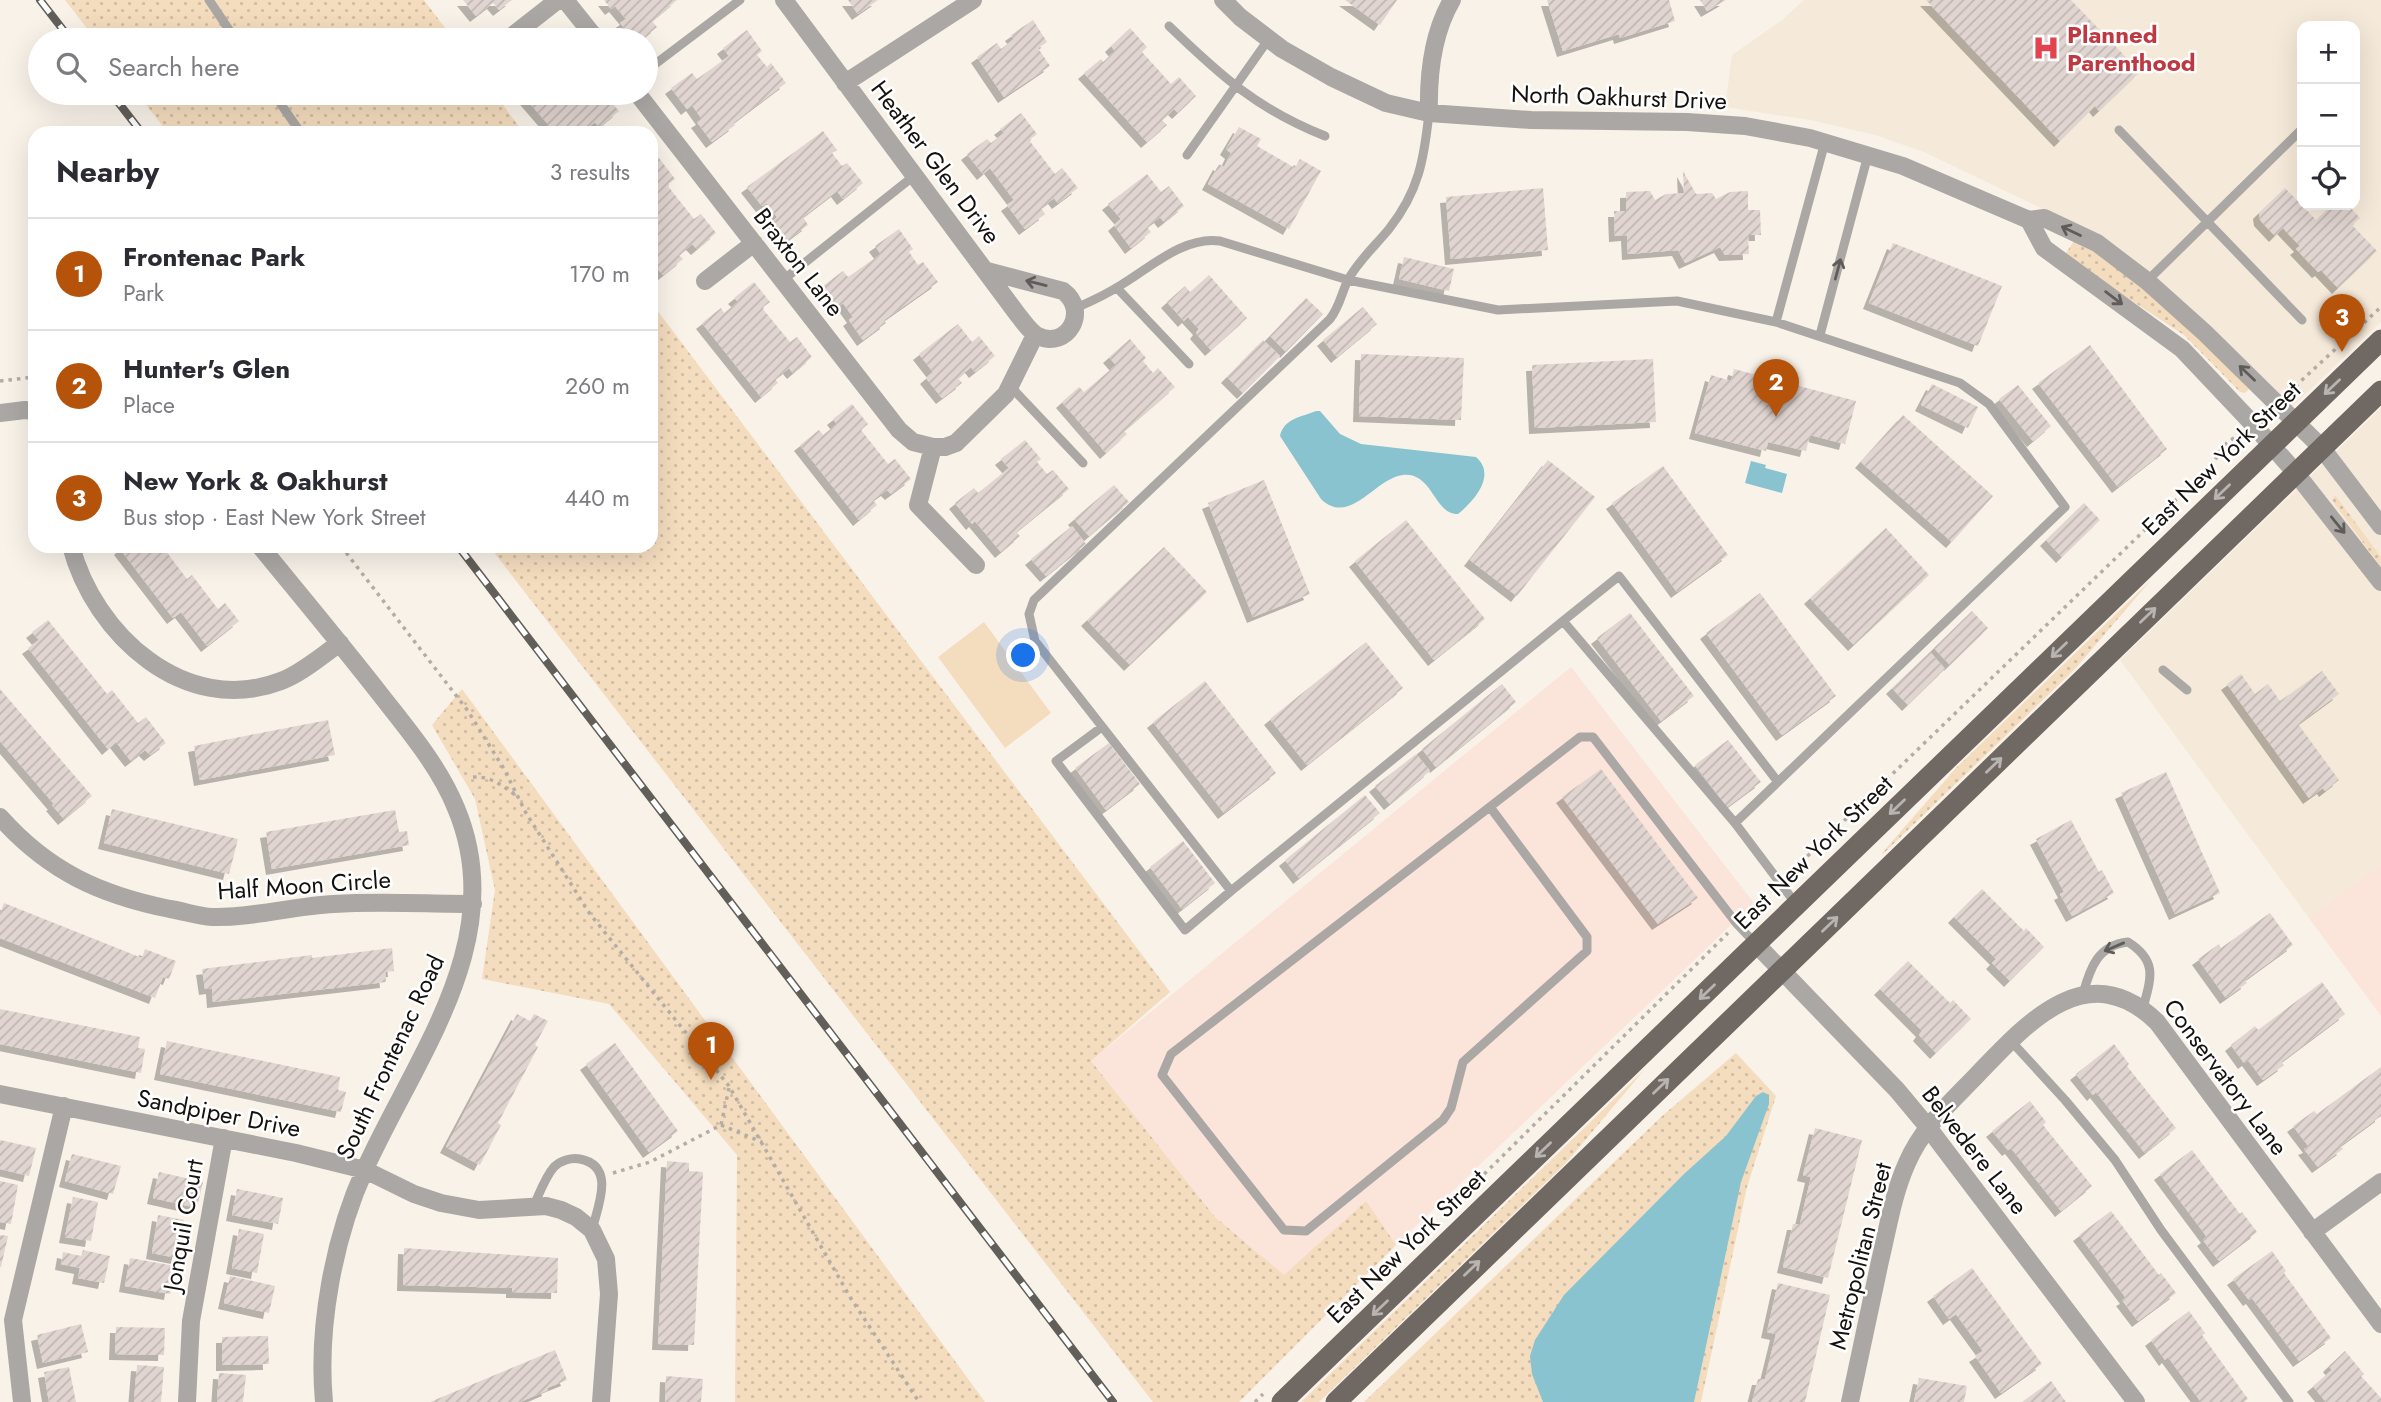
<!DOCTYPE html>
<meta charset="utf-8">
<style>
:root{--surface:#fff;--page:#f2f2f3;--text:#2b2b33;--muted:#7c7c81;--line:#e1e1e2;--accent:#b45309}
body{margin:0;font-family:Jost,sans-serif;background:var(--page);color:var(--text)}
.controls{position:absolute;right:21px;top:21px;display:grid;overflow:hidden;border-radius:14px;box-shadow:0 7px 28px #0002}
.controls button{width:63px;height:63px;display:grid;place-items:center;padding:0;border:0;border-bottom:2px solid var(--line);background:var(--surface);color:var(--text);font:35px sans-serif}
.you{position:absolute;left:1024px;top:656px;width:24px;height:24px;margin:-18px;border:5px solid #fff;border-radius:50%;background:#1a73e8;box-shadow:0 0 0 10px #1a73e833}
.badge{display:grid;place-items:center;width:46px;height:46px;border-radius:50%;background:var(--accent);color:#fff;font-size:23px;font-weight:700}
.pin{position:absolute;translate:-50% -58px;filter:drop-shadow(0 2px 4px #0008)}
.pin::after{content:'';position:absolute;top:37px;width:24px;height:21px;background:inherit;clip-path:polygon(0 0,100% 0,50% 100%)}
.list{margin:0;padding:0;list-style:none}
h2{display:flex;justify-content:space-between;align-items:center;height:91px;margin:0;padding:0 28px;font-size:30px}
h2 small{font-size:23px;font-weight:400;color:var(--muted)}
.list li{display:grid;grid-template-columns:46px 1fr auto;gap:21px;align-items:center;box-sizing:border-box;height:112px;padding:0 28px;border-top:2px solid var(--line)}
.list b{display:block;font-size:26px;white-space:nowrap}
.list p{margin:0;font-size:23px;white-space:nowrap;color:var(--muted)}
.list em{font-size:23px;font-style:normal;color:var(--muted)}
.icon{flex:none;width:38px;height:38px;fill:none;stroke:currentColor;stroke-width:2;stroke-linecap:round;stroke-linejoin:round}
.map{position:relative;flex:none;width:2381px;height:1402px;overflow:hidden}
.search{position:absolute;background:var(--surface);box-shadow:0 7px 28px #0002;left:28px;top:28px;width:630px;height:77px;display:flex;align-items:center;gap:18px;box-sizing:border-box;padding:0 24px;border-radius:38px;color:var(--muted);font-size:26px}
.panel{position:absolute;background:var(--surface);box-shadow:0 7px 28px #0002;left:28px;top:126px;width:630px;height:427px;border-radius:21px}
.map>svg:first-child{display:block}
.built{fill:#f5e9d9;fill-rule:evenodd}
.industrial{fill:#fbe4d9}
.green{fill:url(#green-dots)}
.pitch{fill:#f4dcbe}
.water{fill:#88c3cf}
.building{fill:url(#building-hatch);filter:url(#shadow)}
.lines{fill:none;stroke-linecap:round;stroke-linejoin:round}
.path{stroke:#b3ada6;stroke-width:3.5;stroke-dasharray:3.5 5;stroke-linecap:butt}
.service{stroke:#aba7a4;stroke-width:9}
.minor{stroke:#aba7a4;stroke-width:18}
.primary{stroke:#706863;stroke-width:21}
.rail-casing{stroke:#625e59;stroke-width:8}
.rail{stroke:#fff;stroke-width:5;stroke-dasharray:16;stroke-linecap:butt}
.oneway{stroke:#605c59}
.oneway2{stroke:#b8b4b1}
.labels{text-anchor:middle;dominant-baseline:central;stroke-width:5;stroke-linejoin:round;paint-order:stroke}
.health-label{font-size:24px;font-weight:bold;fill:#be3a42;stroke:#fff;text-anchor:start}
.street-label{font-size:24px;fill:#14110e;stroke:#fff}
</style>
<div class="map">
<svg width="2381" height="1402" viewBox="0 0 2381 1402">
<defs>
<pattern id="green-dots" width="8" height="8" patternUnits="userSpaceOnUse" patternTransform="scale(1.75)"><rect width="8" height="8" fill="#f4dcbe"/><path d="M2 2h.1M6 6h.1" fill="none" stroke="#d0bca2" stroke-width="1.8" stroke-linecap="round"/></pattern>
<pattern id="building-hatch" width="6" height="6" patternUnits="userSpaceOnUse" patternTransform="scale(1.75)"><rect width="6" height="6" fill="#e1d5d1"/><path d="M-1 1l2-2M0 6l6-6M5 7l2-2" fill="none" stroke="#c0b6b2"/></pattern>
<filter id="shadow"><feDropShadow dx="-6" dy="6" stdDeviation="0" flood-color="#0004"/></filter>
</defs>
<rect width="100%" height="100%" fill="#f9f2e9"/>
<path class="built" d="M1804,0H2381V322L2290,409L2074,224L1924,152L1875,135L1810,120L1725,107L1732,55L1782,20ZM2302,26H2355V205H2302Z
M2381,408V864L2309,918L2120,660Z"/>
<path class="industrial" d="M1571,667L1754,903L1396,1245L1365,1202L1284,1276L1215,1217L1091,1061Z
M2381,864V1016L2309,918Z"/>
<path class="green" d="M65,0H424L454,40H96Z
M137,93H494L524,133H168Z
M2076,238L2174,311L2249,389L2245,393L2240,392L2184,335L2064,256Z
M651,302L1170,992L1091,1061L1215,1217L1284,1275L1366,1201L1396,1245L1239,1402H1153L489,546H651Z
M2335,495L2381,557V567L2332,500Z
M2151,580L2075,669L1883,854L1882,853L1956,768Z
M462,689L985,1402H735L737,1155L609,1004L482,979L495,890L475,799L432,725Z
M1736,1053L1776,1096L1747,1187L1701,1402H1364L1661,1117Z
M1645,1069L1566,1163L1319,1402H1301Z"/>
<path class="pitch" d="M984,622L1051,713L1005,748L938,657Z"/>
<path class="water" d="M1316,411H1320L1340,434L1361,444L1476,457C1497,475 1474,501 1458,514C1434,515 1433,472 1403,475C1375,478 1350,527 1321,499L1280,436C1284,418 1302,417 1316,411Z
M1751,461L1766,465L1765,468L1787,474L1782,493L1745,483Z
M1763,1092L1769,1095V1104L1741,1182L1694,1402H1543L1532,1374L1530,1356L1535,1340L1564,1295L1684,1174L1726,1136L1756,1096Z"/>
<path class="building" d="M463,0H512L499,10L493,3L476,16Z
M604,0H677L652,21L657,27L641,40H635L620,23L626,19L615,6L611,9Z
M848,0H878L858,14Z
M1345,0H1397L1380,25Z
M1547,0H1669L1675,21L1620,38L1619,34L1563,51Z
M1700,0H1726L1707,11Z
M1926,0H2071L2140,72L2099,111L2095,106L2060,141Z
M1033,20L1047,42L1038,48L1050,66L1004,97L977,57L997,43L1001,49L1014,39L1011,35Z
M1130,28L1147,47L1142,52L1171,84L1179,77L1196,96L1178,113L1174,109L1162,120L1167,125L1147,142L1084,73L1101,59L1103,62L1115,51L1111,46Z
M747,30L762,51L757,55L767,67L771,63L786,83L733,123L735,125L712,142L697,122L702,119L692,105L687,109L671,88L692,73L697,79L729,56L723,48Z
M521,93H594L596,96L603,93L619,111L599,127L595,122L581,133H550L553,130Z
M1021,113L1037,134L1029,140L1055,174L1062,168L1078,188L1058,203L1054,198L1041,208L1045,214L1025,229L1007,205L1014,200L990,168L983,174L967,154L987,139L991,143L1004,133L1000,129Z
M1239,127L1261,139L1257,146L1295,168L1300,159L1321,171L1289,229L1208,184L1219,164L1224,167L1231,153L1226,149Z
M823,131L837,150L832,153L842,166L847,163L863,183L843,199L837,191L803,217L808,225L788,240L773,221L777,217L767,203L762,206L747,187Z
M659,158L675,179L667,185L694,219L701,214L716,233L697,249L692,244L679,255L683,259L663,275L651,261V165Z
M1683,171L1696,194L1712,193L1716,199L1730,192L1748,191V210H1760L1761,235H1748L1749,254L1725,255L1720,247L1685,263L1678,250L1628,254L1627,235L1615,236L1614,211H1626V192L1650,191L1655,200L1666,194L1684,193Z
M1147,174L1161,192L1169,186L1184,206L1164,222L1160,217L1147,227L1151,232L1131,248L1114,225L1121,219L1108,204Z
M1543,188L1548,250L1451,259L1446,197Z
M2285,188L2316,220L2332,205H2348L2360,218L2352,225L2377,251L2338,288L2321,270L2318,272L2296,249L2300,246L2283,228L2275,236L2260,220L2259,213L2262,210Z
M899,229L913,249L909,252L918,265L923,262L938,282L884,320L886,323L863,340L849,320L853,317L843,303L838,307L823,286L843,271L848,277L881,254L875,246Z
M1893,243L2002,286L1978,346L1869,303Z
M1404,257L1454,269L1449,291L1399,279Z
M1209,275L1247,318L1211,350L1196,333L1199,329L1188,317L1184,321L1167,302L1185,286L1190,292Z
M754,282L770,302L762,308L790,342L797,337L812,357L793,373L789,368L775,379L778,383L761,397L702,323L721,308L724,313L738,302L734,298Z
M1306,298L1323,314L1286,352L1270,336Z
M1363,307L1377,324L1337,357L1323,340Z
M958,324L972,342L979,336L995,356L975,372L971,367L958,378L962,383L942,398L926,378L933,372L919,354Z
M1130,339L1146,358L1143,361L1153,373L1158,368L1175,387L1124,431L1127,434L1106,453L1062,402L1079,387L1084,392L1116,365L1109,357Z
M1263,340L1280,356L1243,393L1227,377Z
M2090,345L2167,449L2118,487L2038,383Z
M1361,354L1464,358L1461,420L1359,416Z
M1653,359L1656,422L1535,428L1532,365Z
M1734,369L1856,401L1845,444L1810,435L1806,451L1768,442L1766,451L1695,433L1711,375L1731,381Z
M1932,384L1978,407L1968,428L1921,405Z
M2018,385L2051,426L2033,441L1999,399Z
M852,404L868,424L861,430L888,464L895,459L911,479L891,494L887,490L873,500L877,505L859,520L800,445L819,430L823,435L837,424L833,419Z
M1903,415L1993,496L1952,542L1861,462Z
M1025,440L1041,459L1037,462L1047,474L1053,470L1069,489L1016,532L1020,536L1001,552L975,521L972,524L955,503L974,488L978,493L1009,468L1001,459Z
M1548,460L1595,497L1517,596L1470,560Z
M1663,466L1728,555L1677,592L1612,503Z
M1264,480L1310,594L1253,617L1208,503Z
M1114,485L1129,502L1089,536L1074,519Z
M2084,503L2100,520L2062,557L2046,540Z
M1406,520L1485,619L1434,660L1355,561Z
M1072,526L1086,544L1046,576L1031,559Z
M1886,528L1929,575L1854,645L1810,598Z
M123,546H162L187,579L192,575L218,609L225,603L239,621L207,646L181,612L173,618L120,549Z
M1164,547L1207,592L1130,665L1087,620Z
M1760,593L1836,696L1782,735L1706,633Z
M1972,611L1988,628L1950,665L1934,648Z
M1630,613L1694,696L1661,721L1597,638Z
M48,620L107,694L112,690L138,723L146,717L166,743L150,755L145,750L131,761L116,742L108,749L28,648L39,640L32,632Z
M1366,642L1403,688L1307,765L1270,719Z
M1930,652L1945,669L1908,705L1892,688Z
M2322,671L2339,694L2298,724L2339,780L2325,791L2323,788L2309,798L2227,684L2241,674L2255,694L2268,684L2280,701Z
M1205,681L1276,773L1224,813L1153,722Z
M1502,684L1516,702L1436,767L1422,749Z
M0,689L92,796L64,819L52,805L54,804L0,741Z
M328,720L335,755L200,780L194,746Z
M1728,740L1761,782L1727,807L1695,765Z
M1109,743L1140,784L1106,810L1075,768Z
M1416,754L1430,771L1390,804L1375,786Z
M1601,769L1698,898L1658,924L1562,797Z
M2166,772L2220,893L2175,914L2121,793Z
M1365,795L1380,813L1299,878L1285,860Z
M112,809L238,839L229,874L104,843Z
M395,810L399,832L407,831L409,845L272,869L266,832Z
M2071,820L2099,872L2102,870L2114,893L2072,916L2060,894L2064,892L2036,839Z
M1183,841L1215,883L1182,909L1150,867Z
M1982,889L2024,931L2026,928L2044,947L2010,981L1992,963L1996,959L1954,917Z
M4,903L142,958L145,949L176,961L169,979L163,977L155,998L0,938V914Z
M2270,913L2293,945L2245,980L2247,983L2226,998L2198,959L2219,944L2221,948Z
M392,948L394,971L385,972L386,982L213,1002L212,988L205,989L202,969L312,955V958Z
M1908,961L1950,1003L1953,1000L1971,1019L1936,1053L1919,1035L1922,1031L1880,989Z
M2322,982L2345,1014L2281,1062L2284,1065L2263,1080L2248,1060L2244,1063L2231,1045L2255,1026L2258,1030Z
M0,1009L140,1037L138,1048L145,1049L141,1073L0,1044Z
M517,1014L530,1021L534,1014L548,1021L535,1045L538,1047L498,1123L501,1125L480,1165L446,1147Z
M167,1041L340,1077L338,1090L346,1092L341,1112L160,1074Z
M615,1043L678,1131L649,1152L586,1064Z
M2114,1044L2129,1064L2127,1066L2176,1128L2145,1153L2096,1092L2093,1095L2076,1074Z
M2381,1067V1116L2340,1146L2343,1149L2318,1167L2304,1149L2309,1147L2293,1126L2314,1111L2317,1114Z
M2030,1101L2046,1122L2043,1125L2092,1186L2061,1211L2011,1148L2008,1150L1992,1131Z
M1815,1128L1862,1140L1828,1278L1783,1267L1793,1224H1800L1811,1177L1803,1175Z
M0,1140L36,1148L29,1176L0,1169Z
M2192,1150L2240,1214L2242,1212L2257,1232L2219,1261L2203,1240L2207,1237L2160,1174Z
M72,1154L121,1166L113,1194L65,1181Z
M667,1161L689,1163V1171L703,1172L694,1345L658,1344Z
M159,1172L203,1182L197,1208L153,1198Z
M0,1181L18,1185L11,1224L0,1222Z
M237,1189L283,1198L278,1224L232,1215Z
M73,1197L98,1202L91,1241L65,1237Z
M2111,1211L2159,1275L2161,1273L2176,1293L2138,1321L2122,1300L2126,1298L2079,1235Z
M158,1215L184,1220L177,1258L152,1253Z
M239,1229L264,1234L257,1273L232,1268Z
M0,1235L8,1236L1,1267H0Z
M404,1248L558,1258L557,1293L512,1292V1288L403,1285Z
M83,1250L110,1256L104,1283L78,1278L80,1268L61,1264L63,1252L81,1256Z
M2272,1251L2286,1271L2284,1273L2331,1338L2299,1361L2252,1298L2249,1300L2233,1279Z
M130,1258L175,1266L170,1294L125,1286Z
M1972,1268L2042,1364L2001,1393L1975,1356L1983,1351L1956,1314L1949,1319L1933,1296Z
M230,1276L275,1286L269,1313L224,1303Z
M1778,1283L1830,1295L1805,1402H1752L1758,1379H1765L1776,1334L1767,1332Z
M2189,1311L2205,1333L2202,1335L2248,1399L2244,1402H2201L2168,1357L2165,1360L2151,1340Z
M81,1324L88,1352L43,1363L37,1335Z
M116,1327L165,1328L164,1355L115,1354Z
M268,1336L269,1364L222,1365V1337Z
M555,1350L567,1380L547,1388L548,1390L520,1402H430Z
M2345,1351L2364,1374L2361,1376L2381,1398V1402H2326L2313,1386L2332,1370L2329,1366Z
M137,1365L164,1367L161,1402H134Z
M69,1367L76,1402H49L44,1372Z
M219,1373L246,1375L243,1402H217Z
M666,1376L703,1379L701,1402H665Z
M1919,1378L1967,1386L1964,1402H1914Z
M2051,1381L2066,1402H2022Z"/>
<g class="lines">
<path class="path" d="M0,381L35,377
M2289,392L2381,307
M341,546L468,711L504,769L526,813L590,914L729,1086L850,1297L919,1402
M473,777C491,776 503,786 518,797
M1789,874L2213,464L2223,446L2238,435
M1746,915L1771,891
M721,1125L762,1142
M613,1173L650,1162L721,1125L729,1088
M1460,1198L1728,933
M1255,1402L1263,1394"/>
<path class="service" d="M209,0L236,40
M1169,26C1221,76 1257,109 1325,136
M646,71L740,0
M273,93L301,133
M2119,130L2302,320
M1187,155L1268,40
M783,280L915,175
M2147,281L2302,129
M1117,288L1189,364
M1076,308C1092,301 1107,294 1121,285C1151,267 1184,236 1220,241L1348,280L1498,310L1677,301L1776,322L1960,383L1989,404L2065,507L1735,823L1563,621L1231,891L1035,641L1029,614L1034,600L1330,319C1340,306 1341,294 1348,280C1358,261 1376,245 1389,229C1419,191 1424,159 1429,113
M1776,322L1825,142
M1820,335L1868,155
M1010,386L1083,463
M1563,621L1619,576L1778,782
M2163,670L2187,690
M1102,727L1056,761L1185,930L1231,891
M1490,807L1587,937V951L1463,1062L1451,1108L1443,1120L1306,1231L1284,1230L1162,1075L1171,1054L1580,737H1593L1737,924L1755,943
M1735,823L1796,904
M2083,994C2090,968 2098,945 2128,942C2158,961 2151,978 2143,1008
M2010,1040L2065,1100L2115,1160L2161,1230L2289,1402
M533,1207C539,1195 545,1177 554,1167C560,1161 571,1157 580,1159C616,1166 598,1206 592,1230"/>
<path class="minor" d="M565,0L597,40
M784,0L1018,315C1024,322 1030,332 1038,336C1067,350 1090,311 1063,291L987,271
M1223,0L1240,17L1282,49L1331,77L1386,103L1429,113L1531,120L1687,122L1745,126L1810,138L1903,166L2029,220L2044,218L2097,243L2147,281L2205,333L2321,447L2381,526
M507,40L558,0
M845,83L973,0
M637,93L899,430L913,442L933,447H945L956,443L1006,394L1035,335
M1429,113C1428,74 1432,34 1452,0
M2029,220L2044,248L2182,349L2252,423L2295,472L2381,582
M705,281L754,243
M0,413L25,410L35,411
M933,447L918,505L976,565
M71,546C94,634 185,718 281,681C302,673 321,656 340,643
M260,546C300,595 341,644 380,694C408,730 439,766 456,808C511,938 416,1056 365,1169C334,1237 317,1327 324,1402
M0,817C48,871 100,895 170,909C183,911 198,916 212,917C253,918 293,906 334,904C380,901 427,904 473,904
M1756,944L1897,1090L1927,1126L2136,1402
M0,1094L296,1153L365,1170L414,1194L441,1203L479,1210L546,1206L561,1210L576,1217L592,1230L606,1259L609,1294L601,1402
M2312,1232L2381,1182
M22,1402L13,1320L64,1106
M187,1402L191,1321L224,1138
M1850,1402C1860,1355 1870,1308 1880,1261C1888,1228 1893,1194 1907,1163C1922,1128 1950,1103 1976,1076C2026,1024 2087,954 2157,1022L2381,1324"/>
<path class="primary" d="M1282,1402L2381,340
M1336,1402L2381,391"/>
<defs>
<path id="rail" d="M40,0L71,40
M111,93L142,133
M458,546L1113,1402"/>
</defs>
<use href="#rail" class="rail-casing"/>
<use href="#rail" class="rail"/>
</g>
<defs><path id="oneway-shaft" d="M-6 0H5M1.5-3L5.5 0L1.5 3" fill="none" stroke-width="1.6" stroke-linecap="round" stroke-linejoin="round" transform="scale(1.75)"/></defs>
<g class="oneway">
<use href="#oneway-shaft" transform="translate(2071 231) rotate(-154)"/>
<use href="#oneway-shaft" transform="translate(1838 269) rotate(-75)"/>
<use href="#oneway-shaft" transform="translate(1036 283) rotate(-166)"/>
<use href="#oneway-shaft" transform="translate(2114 298) rotate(37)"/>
<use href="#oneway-shaft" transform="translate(2247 373) rotate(-136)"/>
<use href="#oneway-shaft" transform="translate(2338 525) rotate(51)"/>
<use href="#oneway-shaft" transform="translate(2114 947) rotate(157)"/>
</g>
<g class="oneway2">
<use href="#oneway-shaft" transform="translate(2332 387) rotate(136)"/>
<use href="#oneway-shaft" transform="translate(2222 492) rotate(136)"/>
<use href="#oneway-shaft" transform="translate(2148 615) rotate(-44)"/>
<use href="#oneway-shaft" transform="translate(2059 650) rotate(136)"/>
<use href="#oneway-shaft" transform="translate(1994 765) rotate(-44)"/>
<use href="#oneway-shaft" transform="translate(1897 807) rotate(136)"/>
<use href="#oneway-shaft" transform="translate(1830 924) rotate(-44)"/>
<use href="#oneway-shaft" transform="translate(1707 992) rotate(136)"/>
<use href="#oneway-shaft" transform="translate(1661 1086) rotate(-44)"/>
<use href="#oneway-shaft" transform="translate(1543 1150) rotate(136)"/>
<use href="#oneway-shaft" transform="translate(1472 1268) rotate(-44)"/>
<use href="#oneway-shaft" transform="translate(1380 1308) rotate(136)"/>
</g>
<defs>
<symbol id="hospital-bare" viewBox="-9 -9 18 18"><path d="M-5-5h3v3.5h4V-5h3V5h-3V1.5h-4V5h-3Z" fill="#e0444e" stroke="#fff" stroke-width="2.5" paint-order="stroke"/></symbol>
</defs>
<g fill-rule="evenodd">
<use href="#hospital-bare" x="2027" y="29" width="38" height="38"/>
</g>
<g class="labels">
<g class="health-label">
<text x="2067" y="34">Planned<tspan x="2067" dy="28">Parenthood</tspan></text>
</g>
<g class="street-label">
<text transform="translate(1619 97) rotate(2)">North Oakhurst Drive</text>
<text transform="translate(936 162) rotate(53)">Heather Glen Drive</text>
<text transform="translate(799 262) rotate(52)">Braxton Lane</text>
<text transform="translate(2221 458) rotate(-44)">East New York Street</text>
<text transform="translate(1813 852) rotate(-44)">East New York Street</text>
<text transform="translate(304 885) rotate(-4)">Half Moon Circle</text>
<text transform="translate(390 1057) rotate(-65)">South Frontenac Road</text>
<text transform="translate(2226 1077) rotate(53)">Conservatory Lane</text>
<text transform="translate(219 1113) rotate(11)">Sandpiper Drive</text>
<text transform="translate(1975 1150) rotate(52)">Belvedere Lane</text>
<text transform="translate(183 1225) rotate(-80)">Jonquil Court</text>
<text transform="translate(1406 1246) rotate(-44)">East New York Street</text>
<text transform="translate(1860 1256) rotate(-76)">Metropolitan Street</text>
</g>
</g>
</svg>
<div class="controls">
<button>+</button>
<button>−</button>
<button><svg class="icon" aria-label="locate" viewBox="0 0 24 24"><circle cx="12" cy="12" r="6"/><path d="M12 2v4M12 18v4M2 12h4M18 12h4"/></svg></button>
</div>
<div class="you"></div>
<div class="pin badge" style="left:711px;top:1080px">1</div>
<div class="pin badge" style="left:1776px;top:417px">2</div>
<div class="pin badge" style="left:2342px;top:352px">3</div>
<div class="search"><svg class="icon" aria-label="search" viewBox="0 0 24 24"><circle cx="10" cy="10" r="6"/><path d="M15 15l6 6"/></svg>Search here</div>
<section class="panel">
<h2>Nearby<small>3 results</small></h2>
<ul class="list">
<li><span class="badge">1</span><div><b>Frontenac Park</b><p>Park</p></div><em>170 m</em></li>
<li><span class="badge">2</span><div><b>Hunter's Glen</b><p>Place</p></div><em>260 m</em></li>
<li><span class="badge">3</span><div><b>New York &amp; Oakhurst</b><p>Bus stop · East New York Street</p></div><em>440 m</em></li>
</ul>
</section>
</div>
